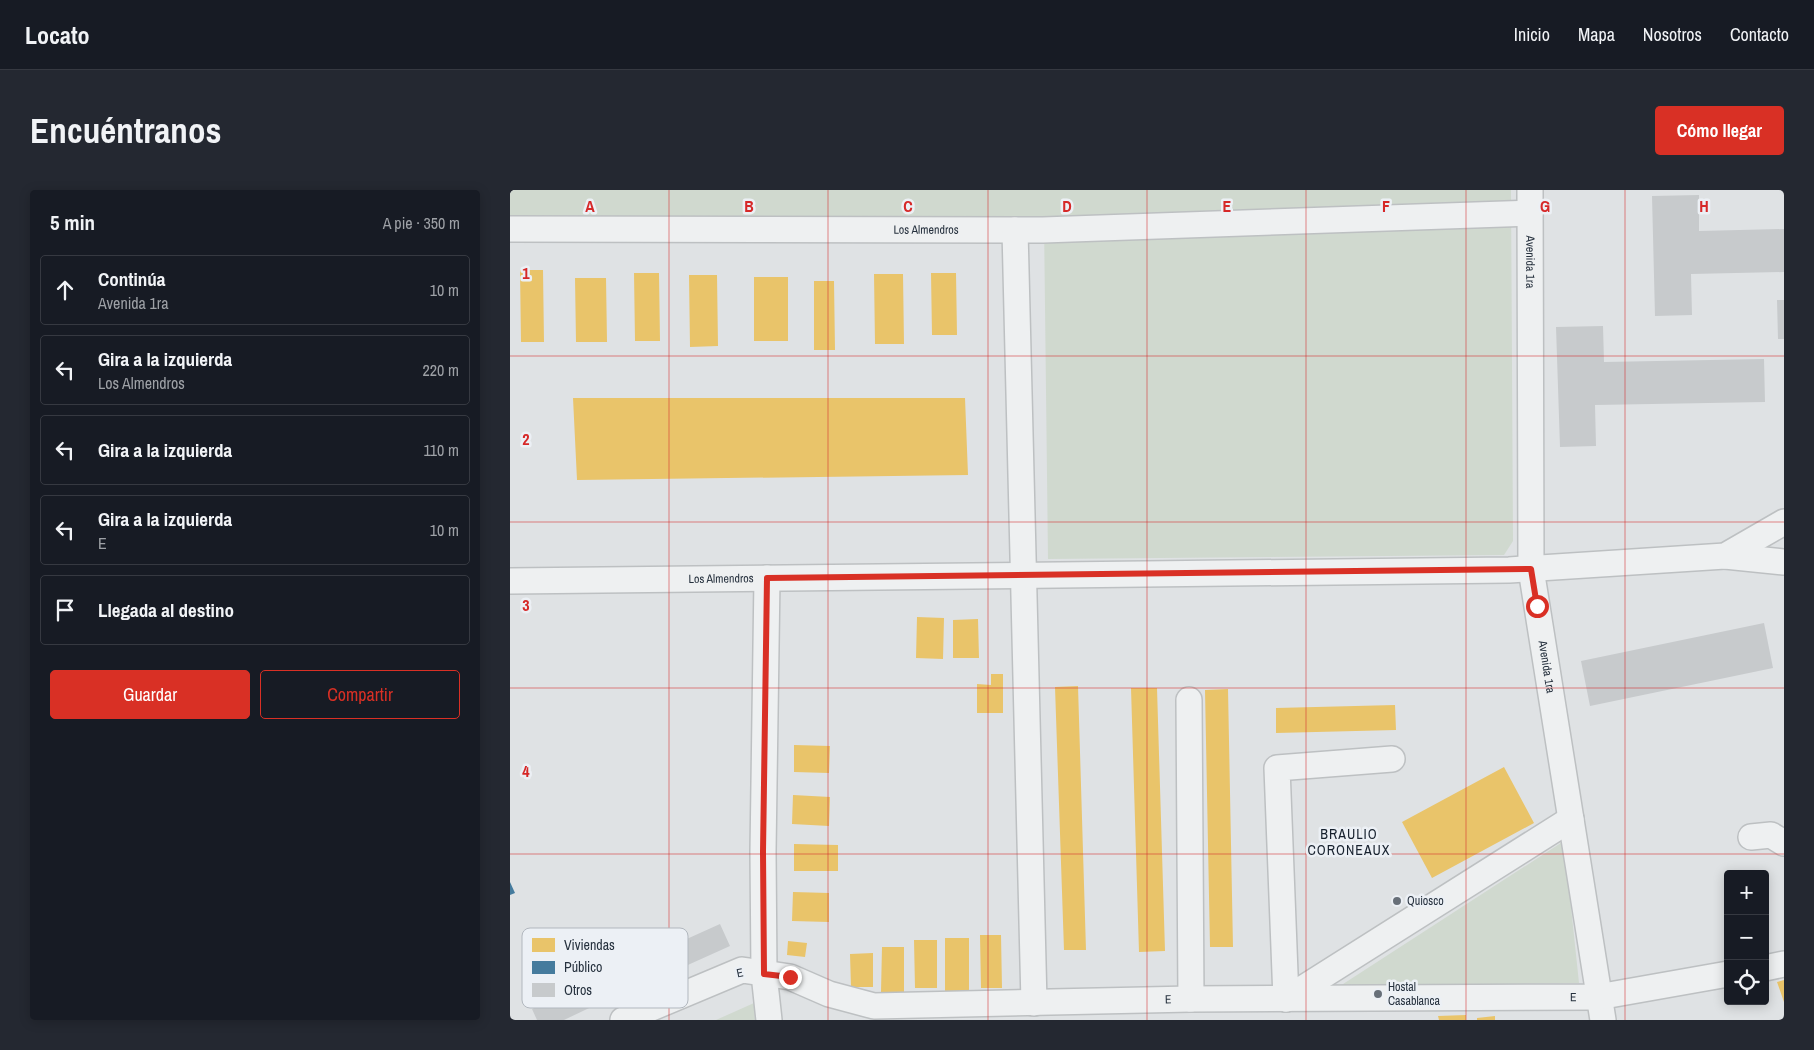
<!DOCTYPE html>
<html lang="es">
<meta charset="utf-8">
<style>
:root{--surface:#171b24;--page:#242831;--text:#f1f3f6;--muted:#9ea1a6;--line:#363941;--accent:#d93025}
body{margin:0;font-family:"Archivo Narrow",sans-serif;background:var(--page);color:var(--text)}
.controls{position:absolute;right:15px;bottom:15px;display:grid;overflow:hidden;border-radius:5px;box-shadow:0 2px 12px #0003}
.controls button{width:45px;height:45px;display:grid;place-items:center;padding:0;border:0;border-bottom:1px solid var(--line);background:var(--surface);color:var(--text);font:25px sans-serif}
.stop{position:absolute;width:15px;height:15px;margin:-11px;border:4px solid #d93025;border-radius:50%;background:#fff}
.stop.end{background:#d93025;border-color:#fff;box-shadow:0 1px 5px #0008}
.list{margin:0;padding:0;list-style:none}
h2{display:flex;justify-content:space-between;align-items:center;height:65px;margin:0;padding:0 20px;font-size:21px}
h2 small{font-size:16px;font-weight:400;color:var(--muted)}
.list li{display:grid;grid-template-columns:32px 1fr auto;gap:15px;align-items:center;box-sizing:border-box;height:70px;margin:0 10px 10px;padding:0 10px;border:1px solid var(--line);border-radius:5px}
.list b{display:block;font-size:19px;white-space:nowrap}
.list p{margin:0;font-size:16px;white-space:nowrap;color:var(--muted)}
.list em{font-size:16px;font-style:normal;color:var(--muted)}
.actions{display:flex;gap:10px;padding:15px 20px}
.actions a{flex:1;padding:11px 0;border:1px solid var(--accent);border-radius:5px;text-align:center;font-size:18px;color:var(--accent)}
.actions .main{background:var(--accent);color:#fff}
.icon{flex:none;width:28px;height:28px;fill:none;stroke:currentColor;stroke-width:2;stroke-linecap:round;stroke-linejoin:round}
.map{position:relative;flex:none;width:1274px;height:830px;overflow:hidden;border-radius:5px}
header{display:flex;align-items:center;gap:30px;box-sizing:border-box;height:70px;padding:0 25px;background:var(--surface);border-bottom:1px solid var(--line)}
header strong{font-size:24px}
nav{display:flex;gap:28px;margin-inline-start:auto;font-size:18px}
.intro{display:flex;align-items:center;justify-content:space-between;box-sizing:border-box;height:120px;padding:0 30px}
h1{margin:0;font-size:35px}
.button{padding:12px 22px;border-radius:5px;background:var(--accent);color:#fff;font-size:18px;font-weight:700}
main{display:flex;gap:30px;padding:0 30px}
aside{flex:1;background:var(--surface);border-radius:5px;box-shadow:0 2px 12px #0003}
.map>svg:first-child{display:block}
.green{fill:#d0d9cf}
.homes{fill:#e9c46a}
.public{fill:#457b9d}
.building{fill:#c7cacc}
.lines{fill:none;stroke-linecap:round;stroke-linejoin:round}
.minor-casing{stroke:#bdc0c2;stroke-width:28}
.minor{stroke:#eef0f1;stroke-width:25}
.route{stroke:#d93025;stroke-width:6}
.grid{fill:none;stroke:#d62828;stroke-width:1;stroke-opacity:0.55}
.poi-dot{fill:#676f78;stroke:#ecf0f5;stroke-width:2}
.labels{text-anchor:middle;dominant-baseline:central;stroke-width:5;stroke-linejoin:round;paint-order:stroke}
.street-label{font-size:12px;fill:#26313e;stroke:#ecf0f5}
.poi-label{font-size:12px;fill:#26313e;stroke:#ecf0f5;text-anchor:start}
.neighbourhood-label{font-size:14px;letter-spacing:1px;fill:#18222f;stroke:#ecf0f5}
.key{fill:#ecf0f5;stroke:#b1b7be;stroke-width:1}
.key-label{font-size:14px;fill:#26313e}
.grid-label{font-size:16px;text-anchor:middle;font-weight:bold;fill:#d62828;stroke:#ecf0f5;stroke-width:5;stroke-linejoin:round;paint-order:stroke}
</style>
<header>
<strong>Locato</strong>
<nav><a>Inicio</a><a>Mapa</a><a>Nosotros</a><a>Contacto</a></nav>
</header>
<div class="intro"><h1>Encuéntranos</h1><a class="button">Cómo llegar</a></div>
<main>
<aside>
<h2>5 min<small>A pie · 350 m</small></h2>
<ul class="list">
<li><svg class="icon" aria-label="ahead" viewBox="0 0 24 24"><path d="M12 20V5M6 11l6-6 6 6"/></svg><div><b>Continúa</b><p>Avenida 1ra</p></div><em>10 m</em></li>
<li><svg class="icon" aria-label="left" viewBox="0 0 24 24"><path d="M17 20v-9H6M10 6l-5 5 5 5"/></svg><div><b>Gira a la izquierda</b><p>Los Almendros</p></div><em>220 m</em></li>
<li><svg class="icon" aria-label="left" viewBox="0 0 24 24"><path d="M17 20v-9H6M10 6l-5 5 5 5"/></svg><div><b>Gira a la izquierda</b></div><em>110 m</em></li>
<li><svg class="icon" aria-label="left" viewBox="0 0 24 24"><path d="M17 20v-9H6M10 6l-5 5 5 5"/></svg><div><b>Gira a la izquierda</b><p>E</p></div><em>10 m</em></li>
<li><svg class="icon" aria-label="arrive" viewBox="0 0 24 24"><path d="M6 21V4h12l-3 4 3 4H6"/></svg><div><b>Llegada al destino</b></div></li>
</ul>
<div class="actions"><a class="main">Guardar</a><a>Compartir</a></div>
</aside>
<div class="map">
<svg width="1274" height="830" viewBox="0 0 1274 830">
<rect width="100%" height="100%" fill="#dfe2e4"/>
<path class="green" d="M0,0H1001L1003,351L994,365L538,369L534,32L0,25Z
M1054,651L1069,793L830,796Z
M244,813L245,830H206Z"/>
<path class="homes" d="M10,80H33L34,152H11Z
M124,83H149L150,151H125Z
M421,83H446L447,145H422Z
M364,84H393L394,154H365Z
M179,85H207L208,156L180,157Z
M244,87H278V151H244Z
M65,88H96L97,152H66Z
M304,91H324L325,160H304Z
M63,208H455L458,285L67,290Z
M407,427L434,428L433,469L406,468Z
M468,429L469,468H443V430Z
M481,484H493V523H467V494L481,495Z
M568,496L576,760H554L545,497Z
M621,498H647L655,761L629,762Z
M718,499L723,757H700L695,500Z
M885,515L886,540L766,543V518Z
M284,555L320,556L319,583L284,582Z
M994,577L1024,633L922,688L892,632Z
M283,605L320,607L319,636L282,634Z
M284,654L328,655V681H284Z
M283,702L319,703V732L282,731Z
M470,745H491L492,798H471Z
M435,748H459V804H435Z
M404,750H427V798H405Z
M278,751L297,753L295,767L277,765Z
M372,757H394V802H371Z
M363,763V797H341L340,764Z
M1274,790V812L1267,792Z
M956,825V830H929L928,826Z
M985,826V830H967V828Z"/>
<path class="public" d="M0,692L5,703L0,705Z"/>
<path class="building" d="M1189,5V41L1274,39V82L1181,84L1182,125L1145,126L1142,6Z
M1267,110H1274V149H1268Z
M1093,136L1094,172L1254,169L1255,212L1085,215L1086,256L1050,257L1046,137Z
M1254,433L1263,478L1080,516L1071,471Z
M210,734L220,756L109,806L99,784Z
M86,789L96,810L54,830H27L22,819Z"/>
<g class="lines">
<defs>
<g id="minor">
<path id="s1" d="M1020,0L1021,379L1093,830"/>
<path id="s2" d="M0,39L533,40L1020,23"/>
<path d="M505,40L524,813"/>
<path d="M1215,366L1274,372"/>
<path d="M257,388L253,662L254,784L259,830"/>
<path id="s3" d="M0,391L999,380L1215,366L1274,332"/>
<path d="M679,510L681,809"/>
<path d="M1241,647L1261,645L1274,653"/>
<path d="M1255,778L1274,774"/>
<path d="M776,809L767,578L882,569"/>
<path d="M776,809L1061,629"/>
<path id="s4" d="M113,830L232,780L280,787L319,804L364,816L681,809L1088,807L1218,784"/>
</g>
</defs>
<use href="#minor" class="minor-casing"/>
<use href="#minor" class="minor"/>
</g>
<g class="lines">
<path class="route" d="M280,787L254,784L253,662L257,388L1021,379L1027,416"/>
</g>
<path class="grid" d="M159,0V830M318,0V830M478,0V830M637,0V830M796,0V830M956,0V830M1115,0V830M0,166H1274M0,332H1274M0,498H1274M0,664H1274"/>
<g class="poi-dot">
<circle cx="887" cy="711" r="5"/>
<circle cx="868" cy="804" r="5"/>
</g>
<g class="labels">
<g class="street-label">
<text stroke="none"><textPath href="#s2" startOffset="416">Los Almendros</textPath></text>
<text stroke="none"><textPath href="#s1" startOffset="72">Avenida 1ra</textPath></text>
<text stroke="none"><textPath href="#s3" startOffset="211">Los Almendros</textPath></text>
<text stroke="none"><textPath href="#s1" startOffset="478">Avenida 1ra</textPath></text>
<text transform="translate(230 783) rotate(-12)">E</text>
<text stroke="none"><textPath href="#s4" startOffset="966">E</textPath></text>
<text stroke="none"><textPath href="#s4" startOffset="561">E</textPath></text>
</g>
<g class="poi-label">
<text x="897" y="711">Quiosco</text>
<text x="878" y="797">Hostal<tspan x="878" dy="14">Casablanca</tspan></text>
</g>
<g class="neighbourhood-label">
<text x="839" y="644">BRAULIO<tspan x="839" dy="16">CORONEAUX</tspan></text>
</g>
</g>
<rect x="12" y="738" width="166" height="80" rx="8" class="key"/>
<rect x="22" y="748" width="23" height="14" fill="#e9c46a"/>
<rect x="22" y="771" width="23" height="13" fill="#457b9d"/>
<rect x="22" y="793" width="23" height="14" fill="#c7cacc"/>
<g class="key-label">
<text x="54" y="760">Viviendas</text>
<text x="54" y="782">Público</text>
<text x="54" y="805">Otros</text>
</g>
<g class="grid-label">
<text x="80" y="22">A</text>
<text x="239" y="22">B</text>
<text x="398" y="22">C</text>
<text x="557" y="22">D</text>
<text x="717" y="22">E</text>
<text x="876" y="22">F</text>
<text x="1035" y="22">G</text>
<text x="1194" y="22">H</text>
<text x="16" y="89">1</text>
<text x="16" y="255">2</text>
<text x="16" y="421">3</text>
<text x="16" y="587">4</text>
</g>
</svg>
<div class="controls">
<button>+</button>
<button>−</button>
<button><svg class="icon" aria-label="locate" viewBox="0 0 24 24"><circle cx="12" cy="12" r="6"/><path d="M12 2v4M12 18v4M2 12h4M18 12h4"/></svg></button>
</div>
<div class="stop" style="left:1027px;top:416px"></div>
<div class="stop end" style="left:280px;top:787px"></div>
</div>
</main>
